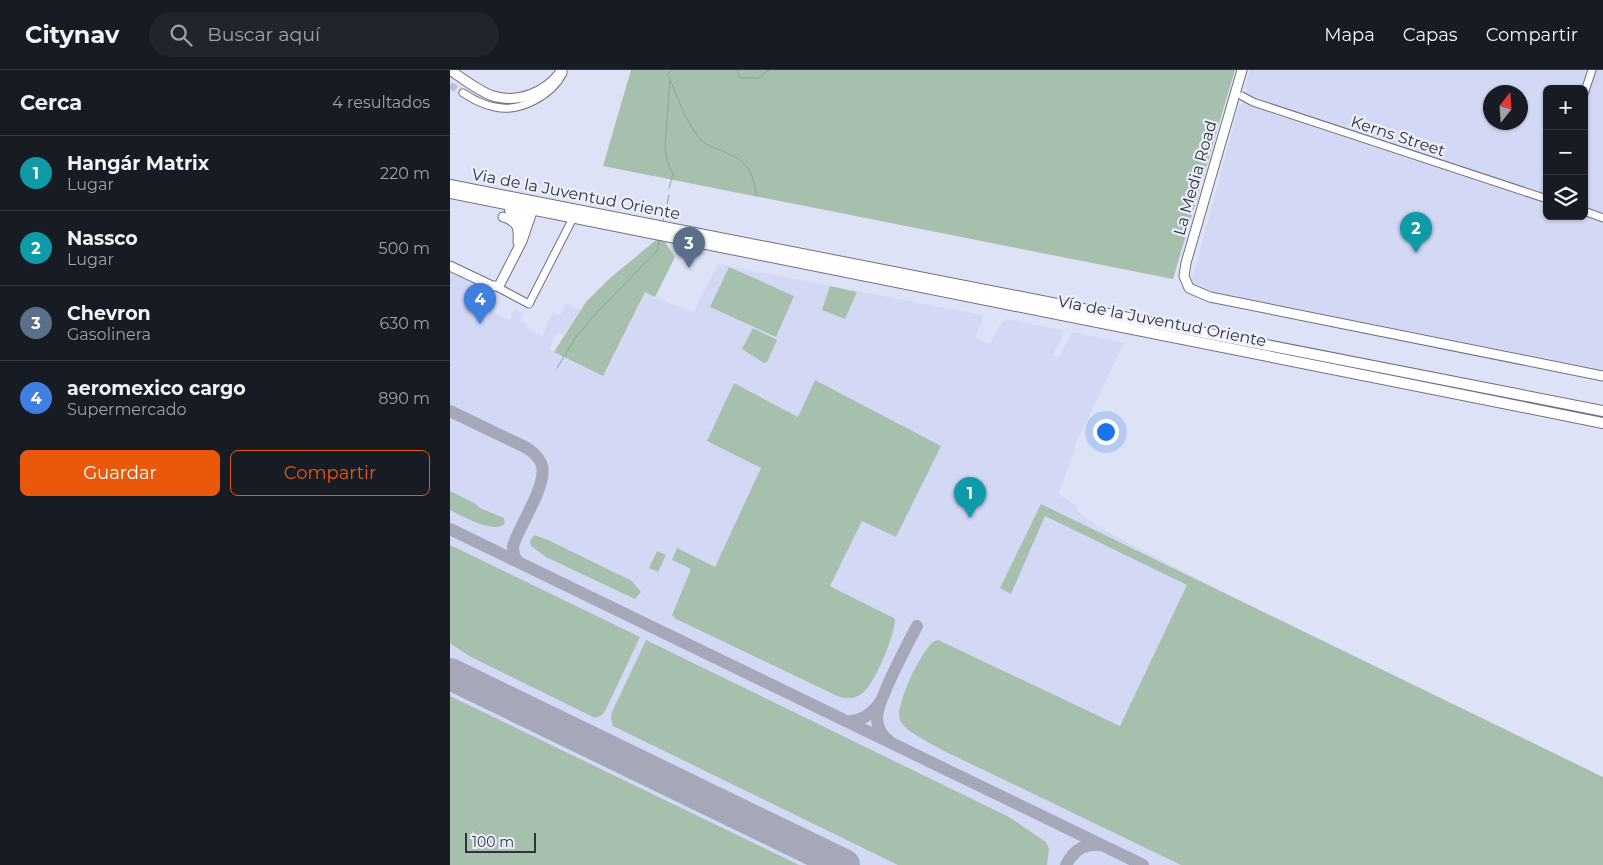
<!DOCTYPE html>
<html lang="es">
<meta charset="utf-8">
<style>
:root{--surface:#171b24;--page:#20242c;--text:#f1f3f6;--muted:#9ea1a6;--line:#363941;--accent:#ea580c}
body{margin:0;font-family:Montserrat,sans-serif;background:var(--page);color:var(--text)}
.controls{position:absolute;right:15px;top:15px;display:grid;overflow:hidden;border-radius:8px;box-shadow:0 1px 4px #0004}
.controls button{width:45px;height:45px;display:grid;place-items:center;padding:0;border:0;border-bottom:1px solid var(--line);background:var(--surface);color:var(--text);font:25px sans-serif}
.compass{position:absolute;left:1033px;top:15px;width:45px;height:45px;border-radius:50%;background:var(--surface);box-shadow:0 1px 4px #0004;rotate:17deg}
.scale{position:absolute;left:15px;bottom:12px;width:71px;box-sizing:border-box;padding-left:5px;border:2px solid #31333b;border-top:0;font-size:14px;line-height:18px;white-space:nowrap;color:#31333b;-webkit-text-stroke:4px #eceffc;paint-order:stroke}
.you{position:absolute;left:655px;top:361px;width:18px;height:18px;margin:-12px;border:4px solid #fff;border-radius:50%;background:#1a73e8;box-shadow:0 0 0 8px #1a73e833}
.badge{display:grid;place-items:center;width:32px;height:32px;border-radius:50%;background:var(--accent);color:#fff;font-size:16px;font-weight:700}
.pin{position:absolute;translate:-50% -41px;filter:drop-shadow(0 1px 2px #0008)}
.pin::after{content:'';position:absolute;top:26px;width:18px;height:15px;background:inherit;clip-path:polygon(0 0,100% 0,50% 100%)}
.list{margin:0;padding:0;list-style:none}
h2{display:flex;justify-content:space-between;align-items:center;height:65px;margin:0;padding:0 20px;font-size:21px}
h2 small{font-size:16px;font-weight:400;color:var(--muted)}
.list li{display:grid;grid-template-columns:32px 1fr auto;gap:15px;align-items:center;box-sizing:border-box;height:75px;padding:0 20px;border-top:1px solid var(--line)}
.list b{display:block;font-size:19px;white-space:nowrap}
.list p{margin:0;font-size:16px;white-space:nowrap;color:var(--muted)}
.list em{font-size:16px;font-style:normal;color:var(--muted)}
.actions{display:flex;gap:10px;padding:15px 20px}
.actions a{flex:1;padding:11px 0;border:1px solid var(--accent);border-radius:8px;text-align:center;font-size:18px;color:var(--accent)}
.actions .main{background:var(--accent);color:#fff}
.icon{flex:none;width:28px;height:28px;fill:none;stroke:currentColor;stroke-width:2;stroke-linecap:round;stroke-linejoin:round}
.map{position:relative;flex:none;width:1153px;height:795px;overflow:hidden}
header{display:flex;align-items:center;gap:30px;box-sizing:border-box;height:70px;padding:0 25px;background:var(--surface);border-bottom:1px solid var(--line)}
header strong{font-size:24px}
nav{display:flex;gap:28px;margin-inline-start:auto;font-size:18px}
.search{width:350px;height:45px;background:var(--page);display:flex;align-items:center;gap:12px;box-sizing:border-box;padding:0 18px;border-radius:28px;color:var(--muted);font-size:19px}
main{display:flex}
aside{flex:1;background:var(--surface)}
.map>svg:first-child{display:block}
.built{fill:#d3d9f5;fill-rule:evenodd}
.green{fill:#a7c0ae}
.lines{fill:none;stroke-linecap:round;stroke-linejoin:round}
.stream{stroke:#85a88f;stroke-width:1}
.taxiway{stroke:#a4a8b9;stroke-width:12}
.runway{stroke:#a4a8b9;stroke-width:32}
.minor-tunnel{stroke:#bbbfd1;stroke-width:7;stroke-dasharray:7 3.5;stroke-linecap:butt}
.minor-casing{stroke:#6d7183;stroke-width:9}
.major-casing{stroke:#6d7183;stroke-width:11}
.highway-casing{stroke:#6d7183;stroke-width:12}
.minor{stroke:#fff;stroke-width:7}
.major{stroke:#fff;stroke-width:9}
.highway{stroke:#fff;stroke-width:10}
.labels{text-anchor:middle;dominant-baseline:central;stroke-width:4.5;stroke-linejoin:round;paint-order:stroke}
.street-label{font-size:16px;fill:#31333b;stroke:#eceffc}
</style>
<header>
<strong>Citynav</strong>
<div class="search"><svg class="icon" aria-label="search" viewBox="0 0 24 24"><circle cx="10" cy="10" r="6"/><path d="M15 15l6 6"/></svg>Buscar aquí</div>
<nav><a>Mapa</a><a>Capas</a><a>Compartir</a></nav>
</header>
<main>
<aside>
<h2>Cerca<small>4 resultados</small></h2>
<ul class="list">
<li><span class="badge" style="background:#0f9aa8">1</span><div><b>Hangár Matrix</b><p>Lugar</p></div><em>220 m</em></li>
<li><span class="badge" style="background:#0f9aa8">2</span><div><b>Nassco</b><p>Lugar</p></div><em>500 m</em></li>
<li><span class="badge" style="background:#5c6f8a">3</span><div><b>Chevron</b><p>Gasolinera</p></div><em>630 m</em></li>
<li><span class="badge" style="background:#3f7fe0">4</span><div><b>aeromexico cargo</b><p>Supermercado</p></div><em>890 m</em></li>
</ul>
<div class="actions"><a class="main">Guardar</a><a>Compartir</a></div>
</aside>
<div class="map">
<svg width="1153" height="795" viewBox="0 0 1153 795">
<rect width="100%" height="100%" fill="#dde2f6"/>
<path class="built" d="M800,0H1153V308L738,225L789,36L793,33L797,20L795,16ZM1097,19H1134V146H1097ZM1040,22H1070V52H1040Z
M268,194L531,245L533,250L525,267L540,274L549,256L556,249L615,261L603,285L609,288L622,262L674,273L625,375V381L608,424L628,437L626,440L651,459L768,519L1047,656L1153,795H0V202L34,219L26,234L59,250L65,239L73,244L70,251L77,254L76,258L92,266L103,242L111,245L116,233L132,240L114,264L108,262L99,279L153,306L195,222L243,243Z"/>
<path class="green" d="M181,0H785L723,209L153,96Z
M206,170L215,172L225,187L205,227L195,222L153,306L104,282L136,232L159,209Z
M279,197L344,226L326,267L260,237Z
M380,216L407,222L395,249L372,240Z
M303,258L327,270L317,292L314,293L292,279Z
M365,310L491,376L446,467L412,451L380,516L444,548L445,551C444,566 424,617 411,624C402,630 394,629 385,625L226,549L222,545L241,499L222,490L227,478L265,497L311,398L257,371L284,313L348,347Z
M0,421L26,434L30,438L54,448L55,453C45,465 12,446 0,440Z
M591,434L1153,707V795H731L492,680C481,673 456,662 450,651C444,637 470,583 482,573C482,572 487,570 488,570L670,656L737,515L595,446L561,524L550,518Z
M84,465L98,470L182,511L191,522L185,529L96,487L81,476L80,472Z
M0,475L190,567L156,639L152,645L145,648L19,586L0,573Z
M207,481L216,485L208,502L199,498Z
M196,570L559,747L596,772L599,779L597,795H448L163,656L161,649L162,642Z
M0,626L349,795H0Z"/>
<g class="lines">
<path class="stream" d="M221,0L218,5C228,27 235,52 251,70C254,74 260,76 265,78C292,89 303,94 306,126
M287,0L290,8H308L319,0
M219,118L223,104L217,91L215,76L220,11
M216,139L219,125
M213,151L214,145
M107,298L126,267L147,242L207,181L209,170"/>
<path class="taxiway" d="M0,341L77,378C83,382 90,388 92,396C97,416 69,456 63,476L64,487L70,493
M0,459L693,795
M0,602L31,619
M395,651C409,653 422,644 430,632
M439,671C432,666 427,657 427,648C427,631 458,573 467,556
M616,795C623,781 634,773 650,775"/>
<path class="runway" d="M0,604L394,795"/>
<path class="minor-tunnel" d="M0,15L13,23"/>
<defs>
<path id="minor" d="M13,23C23,29 33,35 45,37C70,43 102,25 113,3
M1134,24L1142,0
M792,26L803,32L1097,129
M1134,141L1153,148
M47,217L79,234L123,148"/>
<path id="major" d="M0,0C13,9 26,19 40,25C67,35 97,22 112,0
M792,0L736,193L734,206L739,218L760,227L1153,306
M53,147C68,151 69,158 68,172
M0,196L42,216H49L72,171L85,133"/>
<path id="highway" d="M0,115L1153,341
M0,123L1153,353
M60,140L72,145L74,149L72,153L63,151"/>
</defs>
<use href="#minor" class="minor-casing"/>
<use href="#major" class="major-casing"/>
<use href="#highway" class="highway-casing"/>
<use href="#minor" class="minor"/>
<use href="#major" class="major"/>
<use href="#highway" class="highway"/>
</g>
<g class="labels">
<g class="street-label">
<text transform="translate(948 66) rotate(18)">Kerns Street</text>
<text transform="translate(745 108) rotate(-74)">La Media Road</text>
<text transform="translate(126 124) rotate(11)">Via de la Juventud Oriente</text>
<text transform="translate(712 251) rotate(11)">Vía de la Juventud Oriente</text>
</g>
</g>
</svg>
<div class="controls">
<button>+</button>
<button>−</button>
<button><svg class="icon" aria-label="layers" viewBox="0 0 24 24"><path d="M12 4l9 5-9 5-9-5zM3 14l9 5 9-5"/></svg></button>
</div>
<svg class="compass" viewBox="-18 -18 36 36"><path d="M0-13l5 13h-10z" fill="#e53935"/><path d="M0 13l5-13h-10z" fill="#9ea1a6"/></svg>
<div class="scale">100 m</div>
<div class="you"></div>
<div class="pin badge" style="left:520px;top:448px;background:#0f9aa8">1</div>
<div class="pin badge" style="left:966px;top:183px;background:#0f9aa8">2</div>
<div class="pin badge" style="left:239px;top:198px;background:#5c6f8a">3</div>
<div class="pin badge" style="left:30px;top:254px;background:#3f7fe0">4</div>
</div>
</main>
